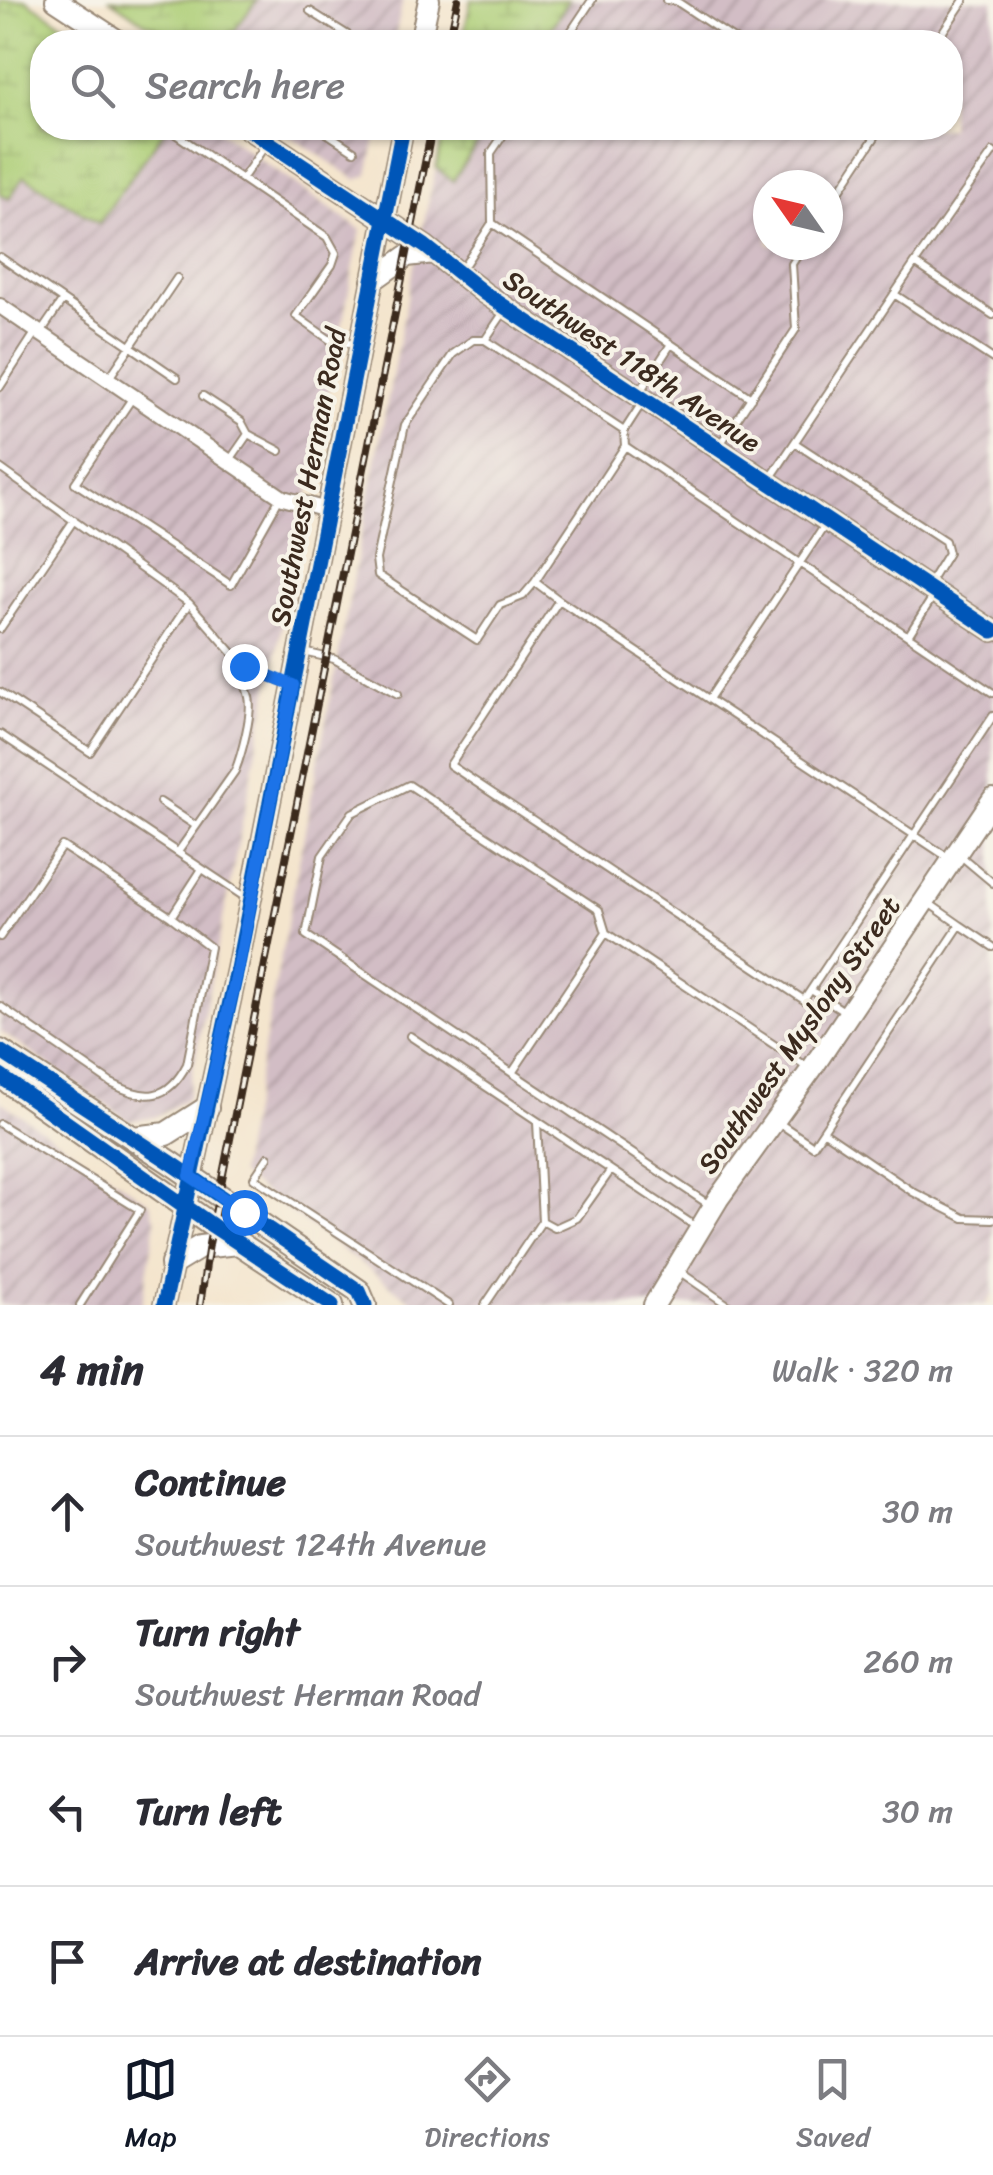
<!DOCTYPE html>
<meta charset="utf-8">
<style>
:root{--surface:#fff;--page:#f2f2f3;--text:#2b2b33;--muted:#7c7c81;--line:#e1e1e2;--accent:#111827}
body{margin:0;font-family:Sriracha,sans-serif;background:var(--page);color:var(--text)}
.compass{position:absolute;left:753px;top:170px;width:90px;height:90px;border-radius:50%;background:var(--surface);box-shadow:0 2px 8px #0004;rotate:304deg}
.stop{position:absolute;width:30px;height:30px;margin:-22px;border:8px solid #1a73e8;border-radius:50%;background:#fff}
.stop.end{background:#1a73e8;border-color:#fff;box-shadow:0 2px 10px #0008}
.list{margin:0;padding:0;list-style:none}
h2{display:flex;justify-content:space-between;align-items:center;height:130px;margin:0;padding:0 40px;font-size:42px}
h2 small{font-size:32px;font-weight:400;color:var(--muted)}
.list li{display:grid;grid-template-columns:65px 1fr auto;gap:30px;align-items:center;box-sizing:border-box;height:150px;padding:0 40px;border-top:2px solid var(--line)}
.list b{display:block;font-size:38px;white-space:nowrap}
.list p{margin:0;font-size:32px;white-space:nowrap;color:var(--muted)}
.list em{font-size:32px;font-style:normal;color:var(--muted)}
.icon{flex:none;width:55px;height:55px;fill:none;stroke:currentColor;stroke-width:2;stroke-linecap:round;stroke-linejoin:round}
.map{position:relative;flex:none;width:993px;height:1305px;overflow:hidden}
.search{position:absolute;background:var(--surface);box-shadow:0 2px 8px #0004;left:30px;right:30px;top:30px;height:110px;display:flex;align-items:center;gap:25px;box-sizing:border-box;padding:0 35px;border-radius:40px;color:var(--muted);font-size:38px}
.sheet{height:730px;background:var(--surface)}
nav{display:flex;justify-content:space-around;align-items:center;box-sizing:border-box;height:140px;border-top:2px solid var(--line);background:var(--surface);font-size:28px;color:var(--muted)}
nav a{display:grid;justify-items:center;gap:5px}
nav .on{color:var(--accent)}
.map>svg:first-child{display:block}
.industrial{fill:url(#industrial-furrows);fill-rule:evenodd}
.wetland{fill:url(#wetland-marsh);stroke:#747c4a;stroke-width:2.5}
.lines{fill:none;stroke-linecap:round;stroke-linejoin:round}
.lane-casing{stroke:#988876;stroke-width:10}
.street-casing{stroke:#988876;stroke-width:18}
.secondary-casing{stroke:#988876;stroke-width:24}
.primary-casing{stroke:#988876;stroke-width:26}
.lane{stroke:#fff;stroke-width:6}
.street{stroke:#fff;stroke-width:14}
.secondary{stroke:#fff;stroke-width:20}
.primary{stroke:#fff;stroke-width:22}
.rail-casing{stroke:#3b2a1e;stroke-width:8}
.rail{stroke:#f7f3e8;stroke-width:4;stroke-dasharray:11;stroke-linecap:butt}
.cycleway-casing{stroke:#f7f3e8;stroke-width:21}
.cycleway{stroke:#0057b8;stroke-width:15}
.route{stroke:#1a73e8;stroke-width:12}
.labels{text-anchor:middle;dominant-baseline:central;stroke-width:8;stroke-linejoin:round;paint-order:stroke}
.street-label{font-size:28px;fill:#3b2a1e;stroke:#f7f3e8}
</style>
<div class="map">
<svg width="993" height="1305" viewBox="0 0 993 1305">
<defs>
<pattern id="industrial-furrows" width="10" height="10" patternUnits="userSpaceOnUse" patternTransform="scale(2.5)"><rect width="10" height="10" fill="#d2bdc5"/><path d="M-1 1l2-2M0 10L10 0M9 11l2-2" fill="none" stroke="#ac9a9f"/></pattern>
<pattern id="wetland-marsh" width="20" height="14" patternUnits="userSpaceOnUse" patternTransform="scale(2.5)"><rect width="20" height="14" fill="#accd75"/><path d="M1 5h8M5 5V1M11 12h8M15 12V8" fill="none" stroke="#95b065"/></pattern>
</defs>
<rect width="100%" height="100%" fill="#f7f3e8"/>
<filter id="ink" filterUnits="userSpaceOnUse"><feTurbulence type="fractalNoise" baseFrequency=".01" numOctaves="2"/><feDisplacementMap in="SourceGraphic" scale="20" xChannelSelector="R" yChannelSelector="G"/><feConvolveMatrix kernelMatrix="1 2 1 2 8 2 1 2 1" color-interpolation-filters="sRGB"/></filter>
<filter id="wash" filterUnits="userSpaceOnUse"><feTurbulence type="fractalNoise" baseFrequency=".0048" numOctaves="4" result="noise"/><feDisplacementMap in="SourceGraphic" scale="40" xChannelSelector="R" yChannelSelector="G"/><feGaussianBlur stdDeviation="2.25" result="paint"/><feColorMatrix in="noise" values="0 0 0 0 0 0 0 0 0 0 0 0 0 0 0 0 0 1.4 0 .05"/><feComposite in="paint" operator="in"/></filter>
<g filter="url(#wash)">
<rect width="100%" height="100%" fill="#f4e5cd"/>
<path class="industrial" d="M257,0H403L394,42H226Z
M569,0H993V1294L986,1305H417L239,1174L410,283L436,168L454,180L487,128H950V42H542ZM768,185H828V245H768Z
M166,128H215L361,230L187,1099L155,1117L129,1121L0,1031V193L9,199L23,176L99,223Z
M278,128H378L368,175L357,180Z
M0,1101L150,1203L156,1221L142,1305H0Z"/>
<path class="wetland" d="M0,0H26L91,42H42V128H166L99,223L24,176L9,199L0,193Z
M111,0H257L226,42H187L144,22Z
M471,0H569L542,42H462Z
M444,128H487L453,181L436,168Z"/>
</g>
<g filter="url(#ink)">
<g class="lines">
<defs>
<path id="lane" d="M666,0L676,1L738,42
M310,11L359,42
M564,42L592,0
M936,42L964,0
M178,128L174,133L327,237L336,253L332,265L296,316L333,342L359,344
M319,128L354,151
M242,179L267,143
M828,208L881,128
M492,223L491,153L508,128
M0,257L177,378
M915,263L993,152
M460,272L492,223L751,398
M894,294L993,359
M41,332L63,300
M485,340L504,312
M109,378L177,278
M0,387L35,333
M641,390L671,344
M203,396L241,421L248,434L230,460
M133,397L75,483L231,585L281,496
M624,431L485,340H473L453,354L405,425L376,559L378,575L477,640L500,605L523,596L535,582L625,446L993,693
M248,434L280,451
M721,443L796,329L792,264L804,245
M795,443L945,541L948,553L929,584
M625,446L624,431L642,403
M0,468L189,603L244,666L287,683
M770,479L915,263L993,315
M535,582L559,600
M0,629L74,520
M908,636L934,595
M304,652L334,659L398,694
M0,692L90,752L189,603
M709,699L825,525
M0,734L246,898
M160,802L196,826
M178,852L235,771C241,756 253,713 249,697C246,684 242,680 244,666
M962,857L993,883
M950,859L914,835L559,600L450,765L804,1000L993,716
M960,925L993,947
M0,937L62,846L171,917L202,869
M811,990L844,1011
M0,1006L111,1083C145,1101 168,1101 187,1064L210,947L171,917
M410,1036L695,1226
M512,1073L606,933
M776,1121L813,1146L960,925L930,904
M537,1122L542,1221
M0,1124L140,1210L80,1305
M823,1131L913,1192L964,1218L993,1219
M268,1157L254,1178L449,1305
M708,1204L306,935L322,856L352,813L409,785L599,910L606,933L806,1066
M680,1272L728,1305
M485,1305L542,1221L555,1228L577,1218L611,1170"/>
<path id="street" d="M0,306L283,498L327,510"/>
<path id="secondary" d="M56,0L120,42
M420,42L429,0
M247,128L425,246L484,293L993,631
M372,281L407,256L434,253
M164,1305L237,969L403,128
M654,1305L718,1199L811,1070L993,799"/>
<path id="primary" d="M0,1051L170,1162L359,1291L365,1305
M0,1076L213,1226L332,1305
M134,1138L166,1134L207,1108
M172,1264L200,1247L238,1243"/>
</defs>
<use href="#lane" class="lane-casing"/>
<use href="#street" class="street-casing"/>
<use href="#secondary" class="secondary-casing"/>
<use href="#primary" class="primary-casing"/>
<use href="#lane" class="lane"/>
<use href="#street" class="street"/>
<use href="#secondary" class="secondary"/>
<use href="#primary" class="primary"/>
<defs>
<path id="rail" d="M449,42L458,0
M200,1305L209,1244L432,128"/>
</defs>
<use href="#rail" class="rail-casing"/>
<use href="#rail" class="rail"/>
<defs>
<path id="cycleway" d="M247,128L425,246L484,293L993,631
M0,1051L170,1162L359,1291L365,1305
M0,1076L213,1226L332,1305
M164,1305L237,969L403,128"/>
</defs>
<use href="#cycleway" class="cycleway-casing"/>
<use href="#cycleway" class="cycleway"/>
</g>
</g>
<g class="lines" filter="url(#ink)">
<path class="route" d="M244,1212L190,1176L238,969L293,685L244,666"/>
</g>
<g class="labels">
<g class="street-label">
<text transform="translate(632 361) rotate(34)">Southwest 118th Avenue</text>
<text transform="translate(308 477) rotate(-79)">Southwest Herman Road</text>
<text transform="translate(799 1035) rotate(-55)">Southwest Myslony Street</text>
</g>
</g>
</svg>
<svg class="compass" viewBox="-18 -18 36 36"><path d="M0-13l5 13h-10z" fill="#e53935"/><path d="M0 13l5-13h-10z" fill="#7c7c81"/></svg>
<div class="stop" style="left:244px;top:1212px"></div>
<div class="stop end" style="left:244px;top:666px"></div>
<div class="search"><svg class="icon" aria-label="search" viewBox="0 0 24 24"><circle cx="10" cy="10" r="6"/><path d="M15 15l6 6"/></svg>Search here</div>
</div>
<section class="sheet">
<h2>4 min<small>Walk · 320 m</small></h2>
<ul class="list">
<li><svg class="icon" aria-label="ahead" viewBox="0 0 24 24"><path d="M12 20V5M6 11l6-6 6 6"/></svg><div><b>Continue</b><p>Southwest 124th Avenue</p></div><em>30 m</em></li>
<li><svg class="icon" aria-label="right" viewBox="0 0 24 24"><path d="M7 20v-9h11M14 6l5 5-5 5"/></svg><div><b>Turn right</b><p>Southwest Herman Road</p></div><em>260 m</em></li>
<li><svg class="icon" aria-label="left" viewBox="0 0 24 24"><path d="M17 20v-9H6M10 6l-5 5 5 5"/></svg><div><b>Turn left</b></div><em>30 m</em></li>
<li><svg class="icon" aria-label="arrive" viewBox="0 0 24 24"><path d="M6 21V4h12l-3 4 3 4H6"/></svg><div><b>Arrive at destination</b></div></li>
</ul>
</section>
<nav>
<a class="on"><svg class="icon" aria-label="map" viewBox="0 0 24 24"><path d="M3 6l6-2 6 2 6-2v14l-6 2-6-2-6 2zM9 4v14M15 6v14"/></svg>Map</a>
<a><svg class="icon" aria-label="directions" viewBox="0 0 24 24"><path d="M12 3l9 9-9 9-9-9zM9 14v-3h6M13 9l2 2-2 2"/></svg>Directions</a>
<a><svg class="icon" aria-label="saved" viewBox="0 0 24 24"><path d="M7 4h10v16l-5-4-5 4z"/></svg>Saved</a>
</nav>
